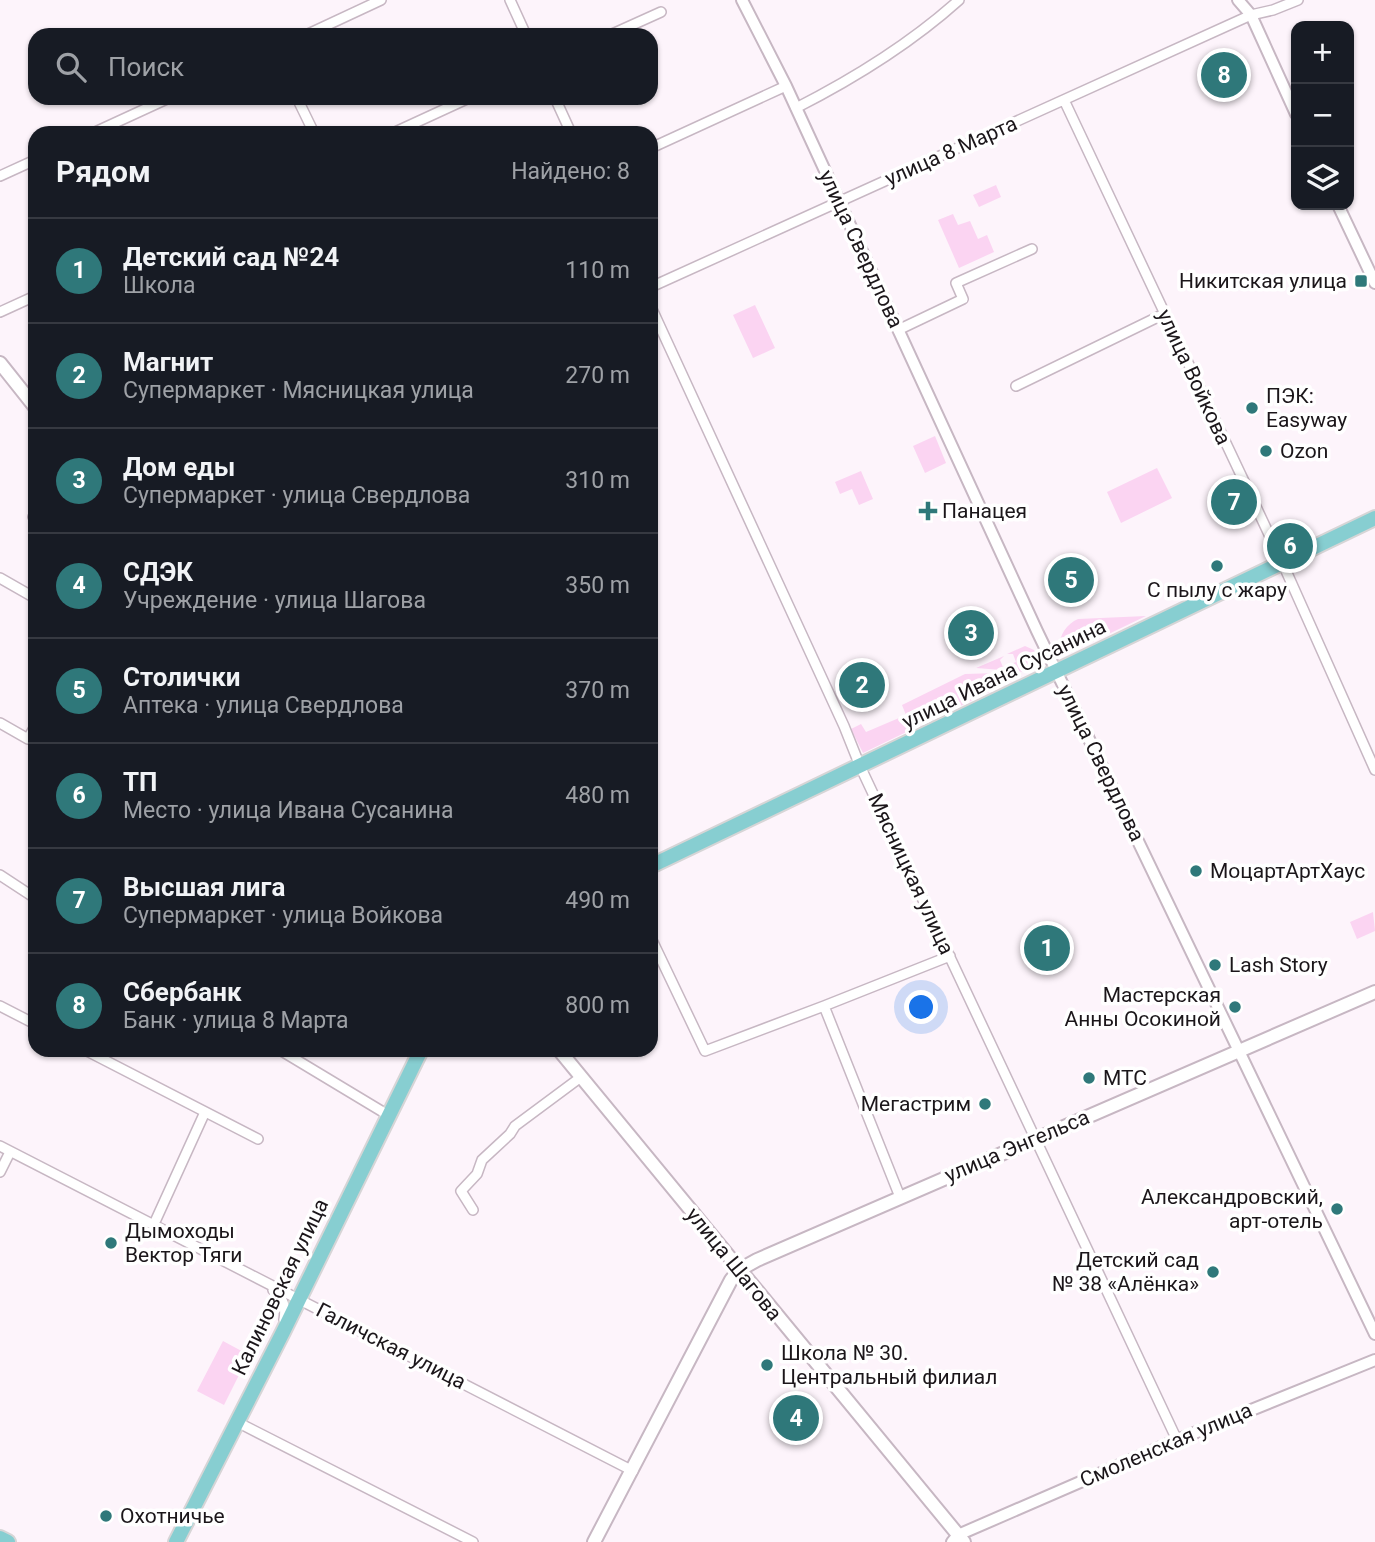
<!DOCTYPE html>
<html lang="ru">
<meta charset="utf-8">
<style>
:root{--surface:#171b24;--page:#242831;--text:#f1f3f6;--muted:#9ea1a6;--line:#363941;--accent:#2f787a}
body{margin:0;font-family:Roboto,sans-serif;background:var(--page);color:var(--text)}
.controls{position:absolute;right:21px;top:21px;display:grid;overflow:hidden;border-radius:14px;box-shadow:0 2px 5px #0004}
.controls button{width:63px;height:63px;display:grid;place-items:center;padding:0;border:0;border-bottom:2px solid var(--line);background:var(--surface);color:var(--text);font:35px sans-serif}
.you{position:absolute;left:922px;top:1008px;width:24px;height:24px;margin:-18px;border:5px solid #fff;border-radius:50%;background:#1a73e8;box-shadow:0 0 0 10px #1a73e833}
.badge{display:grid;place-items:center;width:46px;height:46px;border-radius:50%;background:var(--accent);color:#fff;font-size:23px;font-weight:700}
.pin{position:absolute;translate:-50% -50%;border:4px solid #fff;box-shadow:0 2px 7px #0006}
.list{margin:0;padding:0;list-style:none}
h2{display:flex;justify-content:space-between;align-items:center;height:91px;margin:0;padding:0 28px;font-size:30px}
h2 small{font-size:23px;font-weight:400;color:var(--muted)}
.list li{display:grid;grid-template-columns:46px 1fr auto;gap:21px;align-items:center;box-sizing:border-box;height:105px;padding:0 28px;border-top:2px solid var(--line)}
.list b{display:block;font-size:26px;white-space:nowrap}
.list p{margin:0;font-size:23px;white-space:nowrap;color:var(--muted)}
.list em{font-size:23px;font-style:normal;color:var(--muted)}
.icon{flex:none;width:38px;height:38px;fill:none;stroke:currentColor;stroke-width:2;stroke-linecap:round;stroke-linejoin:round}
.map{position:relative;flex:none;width:1375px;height:1542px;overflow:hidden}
.search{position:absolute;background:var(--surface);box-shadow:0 2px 5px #0004;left:28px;top:28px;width:630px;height:77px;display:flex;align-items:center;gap:18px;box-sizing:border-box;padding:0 24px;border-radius:21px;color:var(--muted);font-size:26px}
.panel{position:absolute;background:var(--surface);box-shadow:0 2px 5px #0004;left:28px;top:126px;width:630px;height:931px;border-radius:21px}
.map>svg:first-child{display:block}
.green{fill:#fbd4f2}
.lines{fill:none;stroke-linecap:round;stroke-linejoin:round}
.minor-casing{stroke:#c7b7c3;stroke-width:12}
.tertiary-casing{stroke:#c7b7c3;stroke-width:14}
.secondary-casing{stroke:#c7b7c3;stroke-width:16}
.primary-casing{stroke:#d6d5d6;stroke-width:18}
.minor{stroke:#fff;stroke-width:9}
.tertiary{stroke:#fff;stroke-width:10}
.secondary{stroke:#fff;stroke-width:12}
.primary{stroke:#87ced1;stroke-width:14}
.poi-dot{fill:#2f787a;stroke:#fff;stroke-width:2.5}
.labels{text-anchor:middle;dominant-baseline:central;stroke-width:7;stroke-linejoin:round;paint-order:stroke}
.street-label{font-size:21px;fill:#1b161a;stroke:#fff}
.poi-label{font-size:21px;fill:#1b161a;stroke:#fff;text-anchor:start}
</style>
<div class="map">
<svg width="1375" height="1542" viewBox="0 0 1375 1542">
<rect width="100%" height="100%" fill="#fdf4fb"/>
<path class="green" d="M996,185L1001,197L979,207L973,195Z
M953,214L958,225L970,221L978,239L987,235L994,252L959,268L938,220Z
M755,305L775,348L753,358L733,315Z
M935,436L946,463L925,473L913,446Z
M1157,468L1172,498L1121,523L1107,492Z
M861,471L873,499L859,505L852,489L840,494L835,482Z
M1146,616L1061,657C1055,642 1064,625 1078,619Z
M1025,646L1034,650L1041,665L1026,672L976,668L1004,656L1000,660L1003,667L1016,662L1013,654H1007Z
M997,673L1022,676L863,753L851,729L861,724L866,732L906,715L902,705L965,674Z
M1373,912L1375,931L1357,939L1350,922Z
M223,1341L249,1355L224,1405L197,1391Z"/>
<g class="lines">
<defs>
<path id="minor" d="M510,0L526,35
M306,35L381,0
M610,35L661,12
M297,98L314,133
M555,98L571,133
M1064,100L1283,564L1375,770
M796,108C855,78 910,44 959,0
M93,133L169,98
M393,133L469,98
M651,148L786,86
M0,176L35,160
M651,287L1251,15L1273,10L1298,0
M651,307L844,726L860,766L1177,1440
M0,312L35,296
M898,330L963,299L956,283L1032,249
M1016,386L1164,314
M33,517L35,519
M0,578L35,598
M0,723L28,739L35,726
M0,875L35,898
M651,938L705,1051L824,1006L950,956
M0,1006L35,1024
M824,1006L900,1197
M85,1050L258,1139
M280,1050L388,1115
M0,1146L633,1471
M0,1172L10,1152
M473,1210L461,1191L477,1174L482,1160L510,1134L515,1126L581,1077
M154,1224L205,1112
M273,1290C284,1298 286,1307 284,1320
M237,1422L473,1542"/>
<path id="tertiary" d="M742,0L786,86L1037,631L1375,1334
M1238,0L1251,15L1296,114
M1338,205L1375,283
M952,1542L958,1535L1177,1440L1375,1360"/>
<path id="secondary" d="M0,363L35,407
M559,1050L964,1542
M594,1542L731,1280L739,1270L757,1260L1375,992"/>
<path id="primary" d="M651,866L1375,518
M0,1538L8,1542
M176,1542L283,1332L421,1050"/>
</defs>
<use href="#minor" class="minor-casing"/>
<use href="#tertiary" class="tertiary-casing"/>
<use href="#secondary" class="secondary-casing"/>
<use href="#primary" class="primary-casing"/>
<use href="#minor" class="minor"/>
<use href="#tertiary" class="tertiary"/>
<use href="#secondary" class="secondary"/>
<use href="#primary" class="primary"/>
</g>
<g class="poi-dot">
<rect x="1354" y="274" width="14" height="14" rx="3.5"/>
<circle cx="1252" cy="408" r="7"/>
<circle cx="1266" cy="451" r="7"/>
<path d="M924.5 500.5h7v7h7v7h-7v7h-7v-7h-7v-7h7z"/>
<circle cx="1217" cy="566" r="7"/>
<circle cx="1196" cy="871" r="7"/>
<circle cx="1215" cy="965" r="7"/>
<circle cx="1235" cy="1007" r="7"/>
<circle cx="1089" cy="1078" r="7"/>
<circle cx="985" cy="1104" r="7"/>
<circle cx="1337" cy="1209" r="7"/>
<circle cx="111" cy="1243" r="7"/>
<circle cx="1213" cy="1272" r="7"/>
<circle cx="767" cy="1365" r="7"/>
<circle cx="106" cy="1516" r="7"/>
</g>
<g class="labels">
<g class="street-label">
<text transform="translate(951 151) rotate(-24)">улица 8 Марта</text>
<text transform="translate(861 249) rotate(65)">улица Свердлова</text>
<text transform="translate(1194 377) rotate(65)">улица Войкова</text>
<text transform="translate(1004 674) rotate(-26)">улица Ивана Сусанина</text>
<text transform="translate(1101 763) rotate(64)">улица Свердлова</text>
<text transform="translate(911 874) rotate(65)">Мясницкая улица</text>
<text transform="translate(1017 1146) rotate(-23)">улица Энгельса</text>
<text transform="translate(734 1264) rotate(51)">улица Шагова</text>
<text transform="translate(280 1287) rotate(-64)">Калиновская улица</text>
<text transform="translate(391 1346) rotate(27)">Галичская улица</text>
<text transform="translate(1166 1445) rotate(-23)">Смоленская улица</text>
</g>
<g class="poi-label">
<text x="1347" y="281" text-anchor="end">Никитская улица</text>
<text x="1266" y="396">ПЭК:<tspan x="1266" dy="24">Easyway</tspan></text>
<text x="1280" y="451">Ozon</text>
<text x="942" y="511">Панацея</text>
<text x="1217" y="590" text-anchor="middle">С пылу с жару</text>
<text x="1210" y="871">МоцартАртХаус</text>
<text x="1229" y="965">Lash Story</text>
<text x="1221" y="995" text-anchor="end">Мастерская<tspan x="1221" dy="24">Анны Осокиной</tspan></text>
<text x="1103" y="1078">МТС</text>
<text x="971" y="1104" text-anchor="end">Мегастрим</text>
<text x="1323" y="1197" text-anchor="end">Александровский,<tspan x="1323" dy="24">арт-отель</tspan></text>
<text x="125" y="1231">Дымоходы<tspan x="125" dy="24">Вектор Тяги</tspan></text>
<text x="1199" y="1260" text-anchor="end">Детский сад<tspan x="1199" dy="24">№ 38 «Алёнка»</tspan></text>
<text x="781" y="1353">Школа № 30.<tspan x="781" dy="24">Центральный филиал</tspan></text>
<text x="120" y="1516">Охотничье</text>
</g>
</g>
</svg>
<div class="controls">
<button>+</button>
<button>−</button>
<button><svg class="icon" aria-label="layers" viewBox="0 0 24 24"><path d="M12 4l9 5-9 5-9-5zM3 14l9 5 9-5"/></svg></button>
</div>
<div class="you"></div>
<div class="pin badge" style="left:1047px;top:948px">1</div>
<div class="pin badge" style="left:862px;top:685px">2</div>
<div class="pin badge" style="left:971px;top:633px">3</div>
<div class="pin badge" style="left:796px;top:1418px">4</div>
<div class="pin badge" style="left:1071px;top:580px">5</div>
<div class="pin badge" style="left:1290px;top:546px">6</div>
<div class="pin badge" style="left:1234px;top:502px">7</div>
<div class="pin badge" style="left:1224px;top:75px">8</div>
<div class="search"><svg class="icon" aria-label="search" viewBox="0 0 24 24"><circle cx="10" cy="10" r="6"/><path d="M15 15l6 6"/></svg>Поиск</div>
<section class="panel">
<h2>Рядом<small>Найдено: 8</small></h2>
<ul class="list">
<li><span class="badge">1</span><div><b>Детский сад №24</b><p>Школа</p></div><em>110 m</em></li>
<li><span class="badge">2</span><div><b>Магнит</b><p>Супермаркет · Мясницкая улица</p></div><em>270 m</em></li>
<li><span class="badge">3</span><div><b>Дом еды</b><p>Супермаркет · улица Свердлова</p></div><em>310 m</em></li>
<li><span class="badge">4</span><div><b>СДЭК</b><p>Учреждение · улица Шагова</p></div><em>350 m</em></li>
<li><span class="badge">5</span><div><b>Столички</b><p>Аптека · улица Свердлова</p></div><em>370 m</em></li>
<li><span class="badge">6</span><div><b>ТП</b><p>Место · улица Ивана Сусанина</p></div><em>480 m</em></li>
<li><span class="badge">7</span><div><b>Высшая лига</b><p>Супермаркет · улица Войкова</p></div><em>490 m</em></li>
<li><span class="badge">8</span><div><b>Сбербанк</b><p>Банк · улица 8 Марта</p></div><em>800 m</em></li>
</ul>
</section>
</div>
